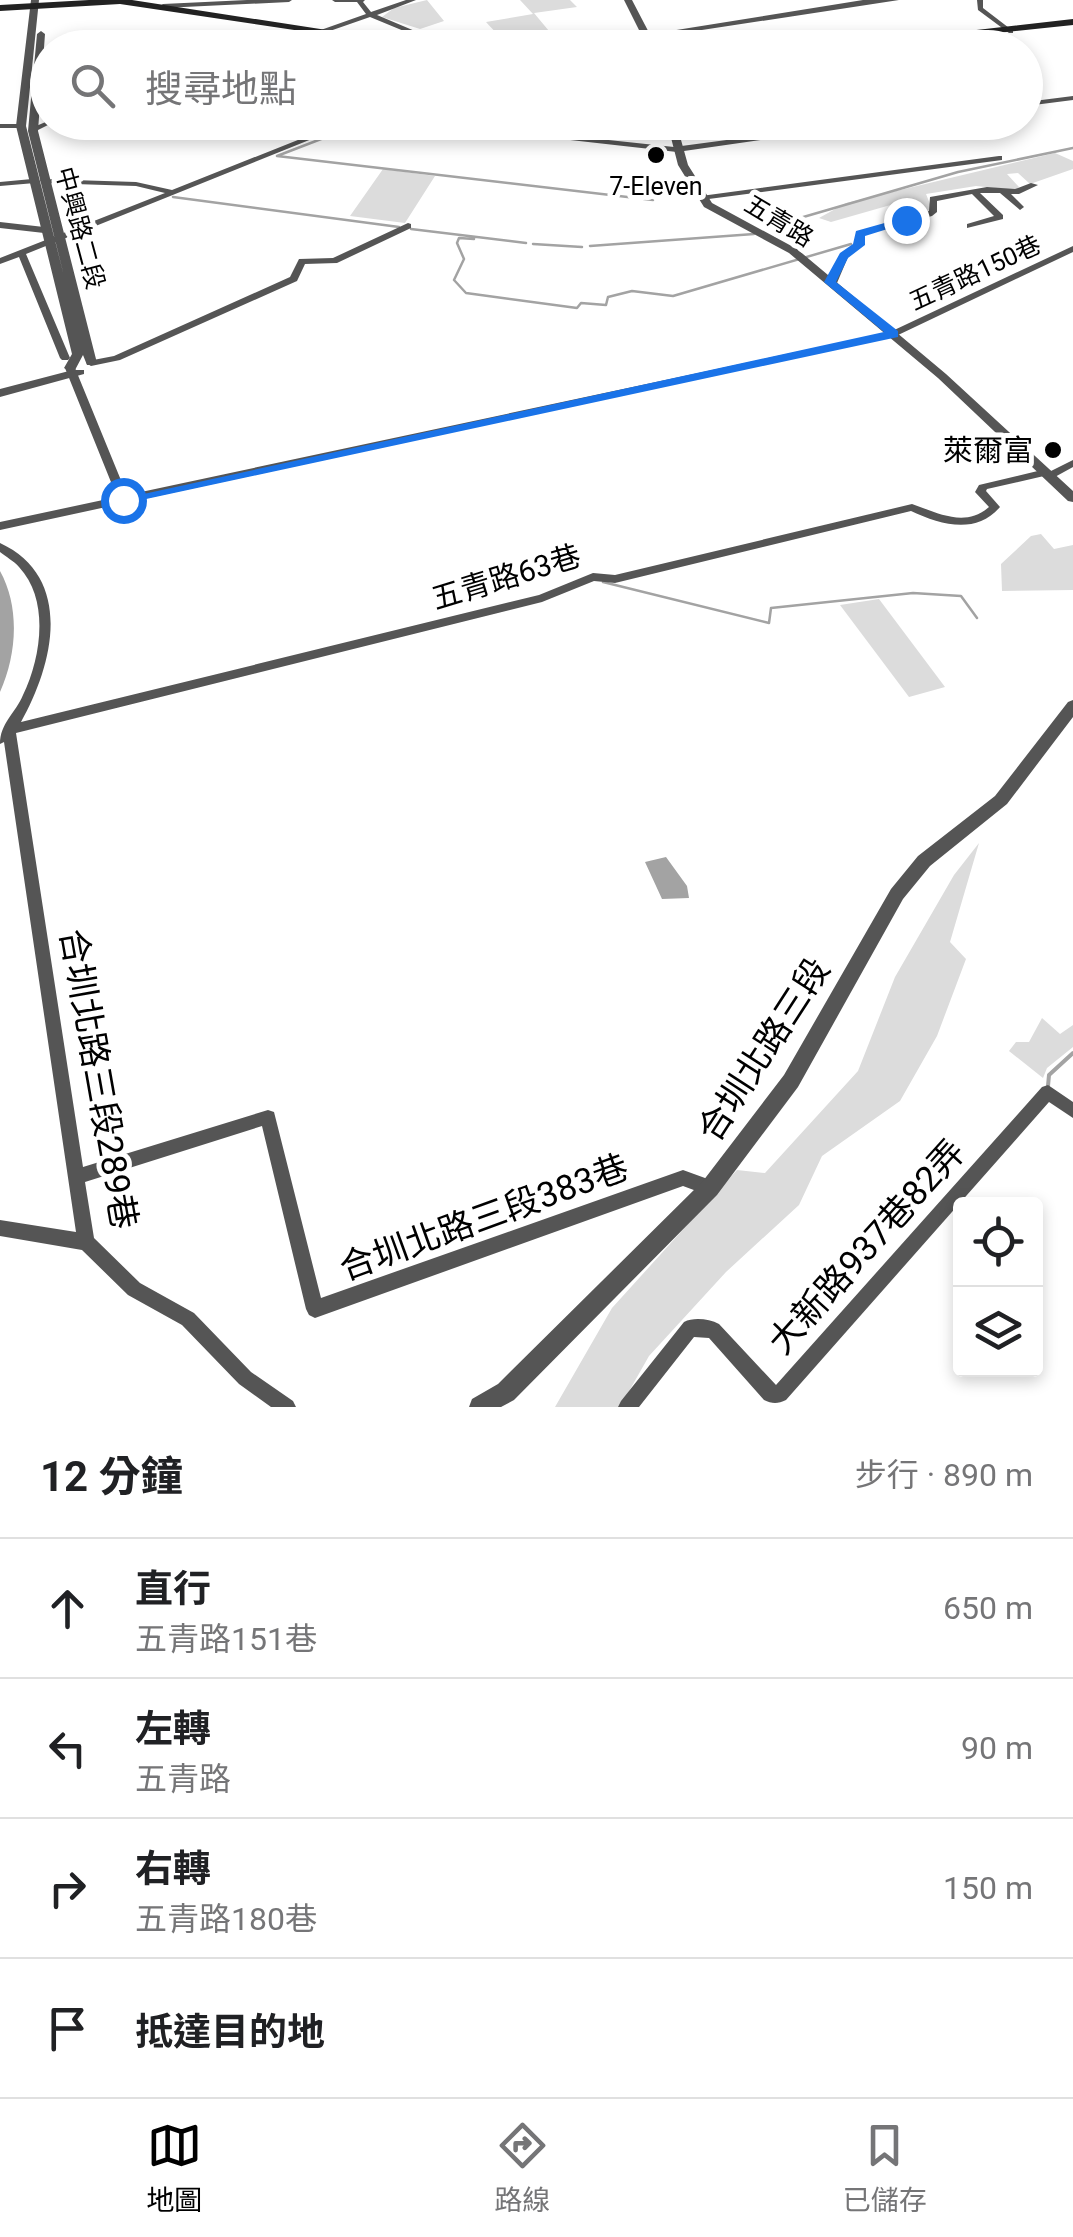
<!DOCTYPE html>
<html lang="zh-TW">
<meta charset="utf-8">
<style>
:root{--surface:#fff;--page:#f2f2f2;--text:#202124;--muted:#757577;--line:#e0e0e0;--accent:#000}
body{margin:0;font-family:Roboto,"Noto Sans TC",sans-serif;background:var(--page);color:var(--text)}
.controls{position:absolute;right:30px;bottom:30px;display:grid;overflow:hidden;border-radius:10px;box-shadow:0 5px 15px #0003}
.controls button{width:90px;height:90px;display:grid;place-items:center;padding:0;border:0;border-bottom:2px solid var(--line);background:var(--surface);color:var(--text);font:50px sans-serif}
.stop{position:absolute;width:30px;height:30px;margin:-22px;border:8px solid #1a73e8;border-radius:50%;background:#fff}
.stop.end{background:#1a73e8;border-color:#fff;box-shadow:0 2px 10px #0008}
.list{margin:0;padding:0;list-style:none}
h2{display:flex;justify-content:space-between;align-items:center;height:130px;margin:0;padding:0 40px;font-size:42px}
h2 small{font-size:32px;font-weight:400;color:var(--muted)}
.list li{display:grid;grid-template-columns:65px 1fr auto;gap:30px;align-items:center;box-sizing:border-box;height:140px;padding:0 40px;border-top:2px solid var(--line)}
.list b{display:block;font-size:38px;white-space:nowrap}
.list p{margin:0;font-size:32px;white-space:nowrap;color:var(--muted)}
.list em{font-size:32px;font-style:normal;color:var(--muted)}
.icon{flex:none;width:55px;height:55px;fill:none;stroke:currentColor;stroke-width:2;stroke-linecap:round;stroke-linejoin:round}
.map{position:relative;flex:none;width:1073px;height:1407px;overflow:hidden}
.search{position:absolute;background:var(--surface);box-shadow:0 5px 15px #0003;left:30px;right:30px;top:30px;height:110px;display:flex;align-items:center;gap:25px;box-sizing:border-box;padding:0 35px;border-radius:55px;color:var(--muted);font-size:38px}
.sheet{height:690px;background:var(--surface)}
nav{display:flex;justify-content:space-around;align-items:center;box-sizing:border-box;height:140px;border-top:2px solid var(--line);background:var(--surface);font-size:28px;color:var(--muted)}
nav a{display:grid;justify-items:center;gap:5px}
nav .on{color:var(--accent)}
.map>svg:first-child{display:block}
.green{fill:#dcdcdc}
.water{fill:#a3a3a3}
.lines{fill:none;stroke-linecap:round;stroke-linejoin:round}
.stream-far1{stroke:#a3a3a3;stroke-width:2.5}
.stream{stroke:#a3a3a3;stroke-width:4}
.minor{fill:#555;fill-rule:evenodd}
.tertiary{fill:#555;fill-rule:evenodd}
.secondary{fill:#222;fill-rule:evenodd}
.route{fill:#1a73e8}
.poi-dot{fill:#000;stroke:#fff;stroke-width:4}
.labels{text-anchor:middle;dominant-baseline:central;stroke-width:10;stroke-linejoin:round;paint-order:stroke}
.far-poi-label{font-size:25px;fill:#000;stroke:#fff}
.far-street-label{font-size:25px;fill:#000;stroke:#fff}
.poi-label{font-size:30px;fill:#000;stroke:#fff;text-anchor:end}
.street-label{font-size:30px;fill:#000;stroke:#fff}
.near-street-label{font-size:35px;fill:#000;stroke:#fff}
</style>
<div class="map">
<svg width="1073" height="1407" viewBox="0 0 1073 1407">
<rect width="100%" height="100%" fill="#fff"/>
<path class="green" d="M427,0L444,21L420,29L382,17L394,8Z
M520,0H570L577,7L534,13L549,31L528,41L531,47C510,49 499,36 486,22L533,14Z
M1055,153L1073,161V169L1030,184L1018,173L1007,174L1019,187L1015,190L976,186L926,194L932,209L913,217L894,204L831,222L819,218L846,203Z
M383,169L435,176L405,223L350,216Z
M1041,534L1054,549L1073,545V590L1002,591L1001,564L1031,536Z
M879,599L945,687L909,697L840,605Z
M979,843L950,942L966,959L937,1036L900,1101L822,1156L799,1205L726,1272L649,1356L620,1407H555L612,1308L737,1170L765,1173L858,1071L895,977L954,875Z
M1042,1018L1060,1034L1073,1025V1047L1047,1068L1043,1078L1009,1051L1016,1042H1029Z"/>
<path class="water" d="M0,571C20,607 17,654 0,692Z
M666,857L687,886L689,898L662,899L645,862Z"/>
<g class="lines">
<path class="stream-far1" d="M347,129L277,156L653,200
M173,197L399,227
M769,227L958,172L1073,148
M411,229L526,243
M474,239L459,238L457,243L464,259L454,280L466,293L577,308L581,303L606,305L608,297L632,291L673,296L851,244
M533,244L582,247
M590,246L754,234
M603,582L769,623L771,608L913,593L961,596L977,618"/>
<path class="stream" d="M1048,1086L1049,1075L1073,1053"/>
<path class="minor" d="M247,0H292L289,2L163,8L160,6L163,4Z
M332,0H365L363,2L371,12L406,0H416L377,15L455,48H445L370,17L281,48H270L366,14L357,2H335Z
M863,0H899L584,48H564Z
M977,0H983V8L1013,31V33H1009L978,10Z
M1073,96V100L1026,106V102Z
M48,121V122H54L36,131L29,129Z
M343,122H354L26,254L70,358L68,360H62L60,358L19,257L0,264V258L165,193L136,186L44,183L40,181L41,179L136,182L172,190Z
M411,122H440L674,147L862,122H886L677,152Z
M0,124H21L25,126L21,128H0Z
M999,156H1002V160L701,200L697,198L701,196Z
M32,179L36,181L35,183L0,186V182Z
M1031,183L1038,185L1019,194H1011L1024,207L1020,210L1000,193H980L1003,215V219L967,228V224L994,216L972,194L937,201V212L932,216L864,235L863,245L848,257L837,283L830,285L825,282L830,279L841,254L855,244L857,232L926,212L929,211L930,197L987,187L1015,189Z
M0,222L44,227L48,230L44,233L0,228Z
M408,223L411,224V228L337,263L305,264L297,281L120,360L91,366L86,363L88,361L114,356L290,277L299,259L333,258Z
M1073,246V252L896,336L0,530V522L117,497L65,368L67,366L70,365L75,368L127,495L890,332Z
M1073,460V467L1053,478H1045L1044,476L987,489L986,491L1000,507C976,535 941,525 911,511L615,583L594,581L542,602L16,733L83,1167L268,1110L274,1112L321,1298L683,1170L716,1182L718,1188L716,1194L710,1196L683,1186L315,1318L309,1315L306,1309L262,1126L85,1182L94,1238L140,1283L194,1313L251,1372L293,1401L296,1407H271L239,1384L182,1325L128,1295L82,1250L0,1236V1220L76,1232L4,742L0,744C0,723 15,714 23,695C41,658 50,600 19,567C14,561 6,557 0,552V543C75,578 53,665 21,722L539,595L593,573L615,575L912,504C938,513 965,528 989,507L975,492L979,485L1046,469L1051,471Z
M1048,1085L1073,1102V1118L1049,1102L786,1400C778,1404 772,1404 764,1400L709,1338L694,1337L639,1407H618L621,1401L684,1322C694,1317 709,1319 719,1324L776,1385L1042,1087Z"/>
<path class="tertiary" d="M31,0H39L26,126L64,276L28,131L37,34L41,31L45,34L38,131L97,363L95,365H87L83,355L75,370H84V374L0,397V389L69,371L64,368L72,354L16,126Z
M624,0H632L657,48H648Z
M667,122H676L688,165L712,203L797,249L946,374L1073,491V502L1068,501L938,378L789,253L704,207L678,165Z
M1073,700V717L1007,804L930,866L903,899L798,1087L717,1195L514,1400L501,1407H469L472,1399L498,1384L703,1181L784,1075L891,889L918,856L995,796L1068,702Z"/>
<path class="secondary" d="M89,0H132L443,48H415L120,4L0,11V5Z
M1073,19V25L857,48H819Z"/>
</g>
<path class="route" d="M906,217L910,222L865,236V245L848,258L836,282L898,331V337L123,504L116,500L884,332L824,282L840,253L853,244L856,231Z"/>
<g class="poi-dot">
<circle cx="656" cy="155" r="10"/>
<circle cx="1053" cy="450" r="10"/>
</g>
<g class="labels">
<g class="far-poi-label">
<text x="656" y="186">7-Eleven</text>
</g>
<g class="far-street-label">
<text transform="translate(779 221) rotate(31)">五青路</text>
<text transform="translate(80 228) rotate(75)">中興路二段</text>
<text transform="translate(975 273) rotate(-25)">五青路150巷</text>
</g>
<g class="poi-label">
<text x="1033" y="450">萊爾富</text>
</g>
<g class="street-label">
<text transform="translate(506 577) rotate(-17)">五青路63巷</text>
</g>
<g class="near-street-label">
<text transform="translate(764 1050) rotate(-57)">合圳北路三段</text>
<text transform="translate(98 1079) rotate(80)">合圳北路三段289巷</text>
<text transform="translate(484 1218) rotate(-20)">合圳北路三段383巷</text>
<text transform="translate(867 1247) rotate(-48)">大新路937巷82弄</text>
</g>
</g>
</svg>
<div class="controls">
<button><svg class="icon" aria-label="locate" viewBox="0 0 24 24"><circle cx="12" cy="12" r="6"/><path d="M12 2v4M12 18v4M2 12h4M18 12h4"/></svg></button>
<button><svg class="icon" aria-label="layers" viewBox="0 0 24 24"><path d="M12 4l9 5-9 5-9-5zM3 14l9 5 9-5"/></svg></button>
</div>
<div class="stop" style="left:123px;top:500px"></div>
<div class="stop end" style="left:906px;top:220px"></div>
<div class="search"><svg class="icon" aria-label="search" viewBox="0 0 24 24"><circle cx="10" cy="10" r="6"/><path d="M15 15l6 6"/></svg>搜尋地點</div>
</div>
<section class="sheet">
<h2>12 分鐘<small>步行 · 890 m</small></h2>
<ul class="list">
<li><svg class="icon" aria-label="ahead" viewBox="0 0 24 24"><path d="M12 20V5M6 11l6-6 6 6"/></svg><div><b>直行</b><p>五青路151巷</p></div><em>650 m</em></li>
<li><svg class="icon" aria-label="left" viewBox="0 0 24 24"><path d="M17 20v-9H6M10 6l-5 5 5 5"/></svg><div><b>左轉</b><p>五青路</p></div><em>90 m</em></li>
<li><svg class="icon" aria-label="right" viewBox="0 0 24 24"><path d="M7 20v-9h11M14 6l5 5-5 5"/></svg><div><b>右轉</b><p>五青路180巷</p></div><em>150 m</em></li>
<li><svg class="icon" aria-label="arrive" viewBox="0 0 24 24"><path d="M6 21V4h12l-3 4 3 4H6"/></svg><div><b>抵達目的地</b></div></li>
</ul>
</section>
<nav>
<a class="on"><svg class="icon" aria-label="map" viewBox="0 0 24 24"><path d="M3 6l6-2 6 2 6-2v14l-6 2-6-2-6 2zM9 4v14M15 6v14"/></svg>地圖</a>
<a><svg class="icon" aria-label="directions" viewBox="0 0 24 24"><path d="M12 3l9 9-9 9-9-9zM9 14v-3h6M13 9l2 2-2 2"/></svg>路線</a>
<a><svg class="icon" aria-label="saved" viewBox="0 0 24 24"><path d="M7 4h10v16l-5-4-5 4z"/></svg>已儲存</a>
</nav>
